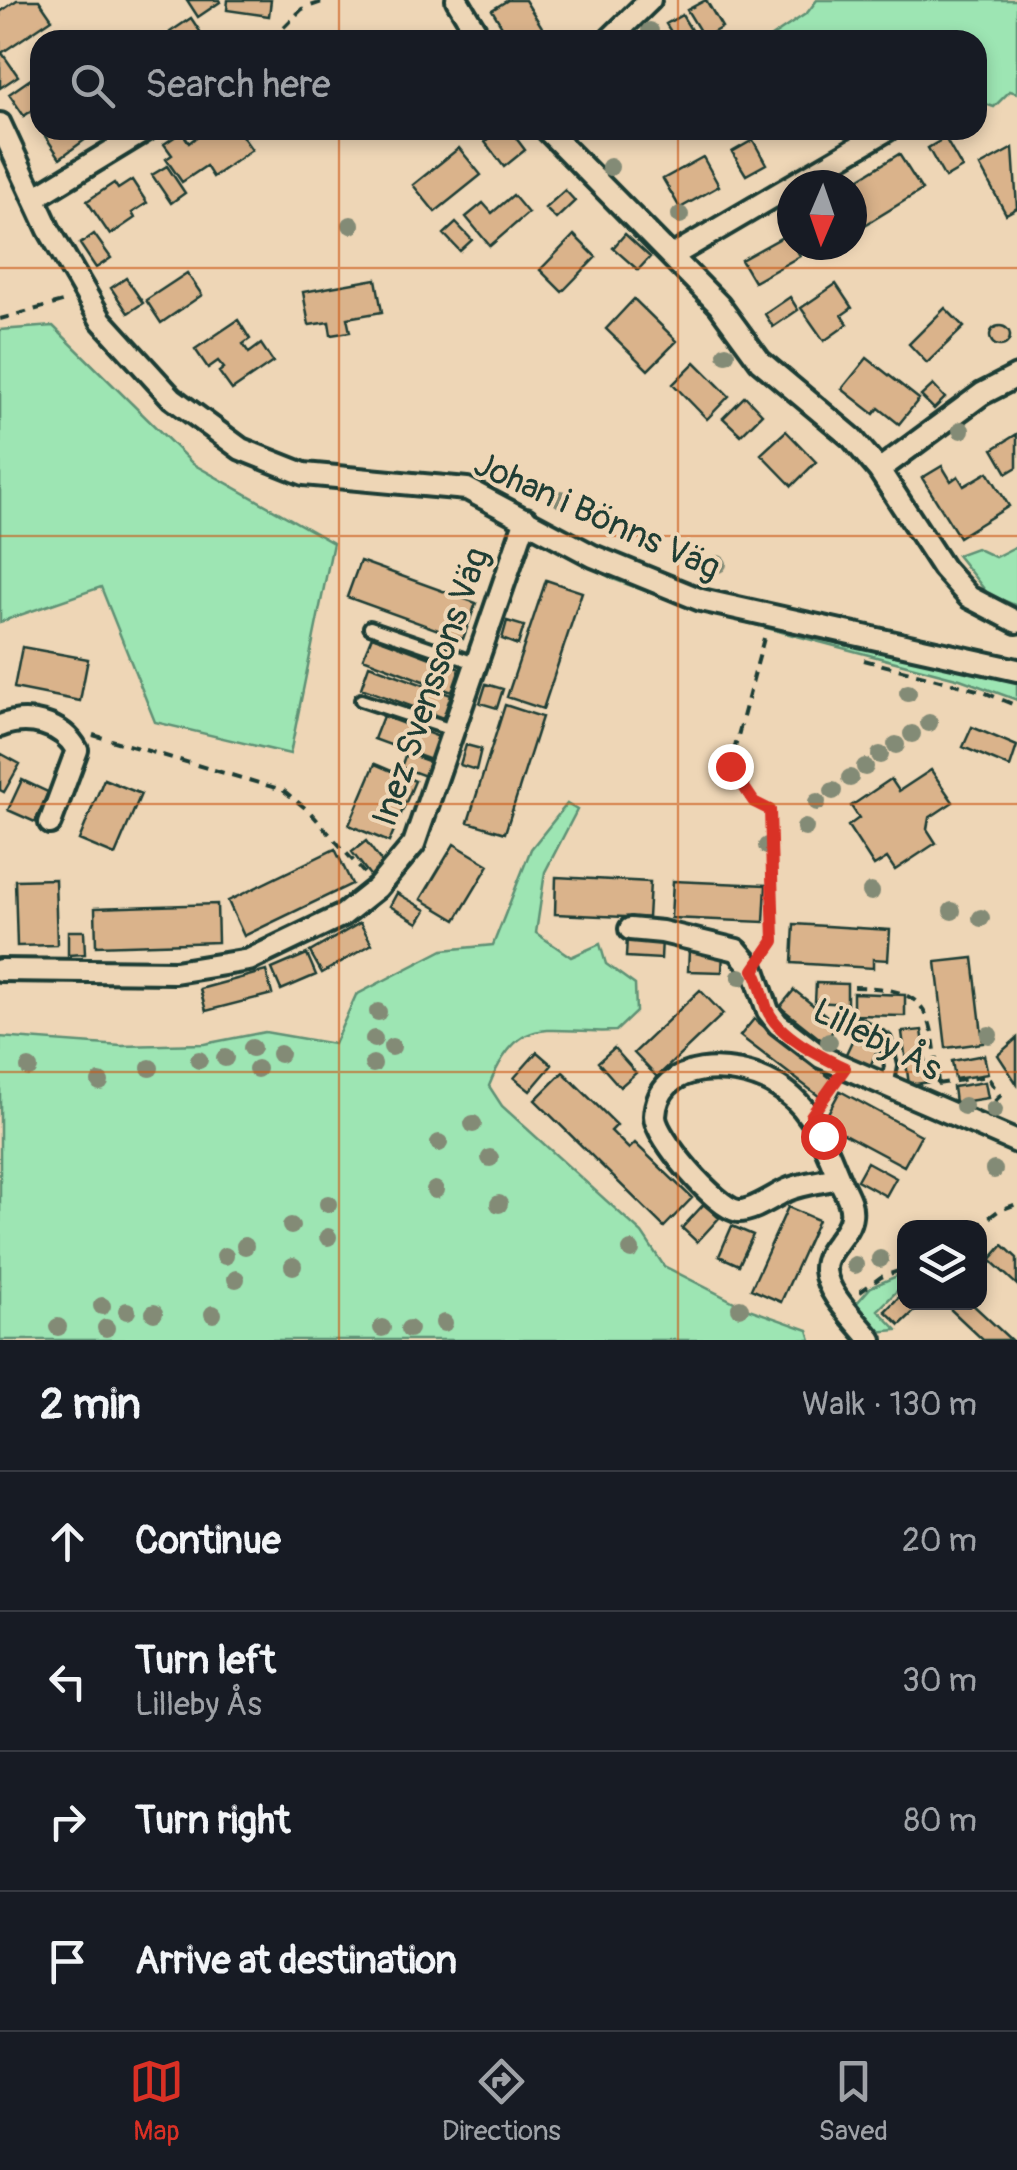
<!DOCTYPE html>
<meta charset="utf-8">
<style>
:root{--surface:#171b24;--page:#242831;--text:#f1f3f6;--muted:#9ea1a6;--line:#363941;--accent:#d93025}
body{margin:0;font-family:Pangolin,sans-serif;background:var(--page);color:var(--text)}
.controls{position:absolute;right:30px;bottom:30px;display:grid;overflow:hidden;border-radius:20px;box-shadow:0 5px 15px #0003}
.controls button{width:90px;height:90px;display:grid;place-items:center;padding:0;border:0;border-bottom:2px solid var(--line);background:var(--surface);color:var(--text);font:50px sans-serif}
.compass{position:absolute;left:777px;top:170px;width:90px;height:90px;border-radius:50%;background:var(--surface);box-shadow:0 5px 15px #0003;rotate:182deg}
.stop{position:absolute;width:30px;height:30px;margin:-22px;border:8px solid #d93025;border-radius:50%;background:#fff}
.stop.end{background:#d93025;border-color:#fff;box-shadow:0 2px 10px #0008}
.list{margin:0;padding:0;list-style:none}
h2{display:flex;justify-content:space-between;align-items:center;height:130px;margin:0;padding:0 40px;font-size:42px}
h2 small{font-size:32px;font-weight:400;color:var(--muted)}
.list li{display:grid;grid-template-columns:65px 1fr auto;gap:30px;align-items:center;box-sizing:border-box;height:140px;padding:0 40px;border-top:2px solid var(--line)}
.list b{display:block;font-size:38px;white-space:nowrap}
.list p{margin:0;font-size:32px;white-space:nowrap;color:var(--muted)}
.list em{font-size:32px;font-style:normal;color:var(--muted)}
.icon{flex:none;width:55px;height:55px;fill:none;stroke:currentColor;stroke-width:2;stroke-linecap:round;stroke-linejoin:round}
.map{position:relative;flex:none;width:1017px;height:1340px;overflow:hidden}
.search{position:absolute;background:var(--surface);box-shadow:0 5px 15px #0003;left:30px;right:30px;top:30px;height:110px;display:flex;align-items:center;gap:25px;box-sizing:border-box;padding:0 35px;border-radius:30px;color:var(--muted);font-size:38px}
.sheet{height:690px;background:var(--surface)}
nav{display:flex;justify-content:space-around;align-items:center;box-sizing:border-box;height:140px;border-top:2px solid var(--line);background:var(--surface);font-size:28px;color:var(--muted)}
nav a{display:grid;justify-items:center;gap:5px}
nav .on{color:var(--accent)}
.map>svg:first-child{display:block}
.green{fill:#9de5b3;stroke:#5e9174;stroke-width:2.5}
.building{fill:#dab38b;stroke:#1f3d34;stroke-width:2.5}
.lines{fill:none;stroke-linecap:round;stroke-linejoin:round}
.service-casing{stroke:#1f3d34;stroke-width:18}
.minor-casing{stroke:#1f3d34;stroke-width:28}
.path{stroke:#1f3d34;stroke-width:4;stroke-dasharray:10 8;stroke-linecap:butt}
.service{stroke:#eed6b6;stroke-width:10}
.minor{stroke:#eed6b6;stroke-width:20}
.tree{fill:#838b76}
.route{stroke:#d93025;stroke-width:12}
.grid{fill:none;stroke:#ca5512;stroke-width:2.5;stroke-opacity:0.55}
.labels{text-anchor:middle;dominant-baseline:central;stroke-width:8;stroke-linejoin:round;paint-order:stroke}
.street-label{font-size:35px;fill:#1f3d34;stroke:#eed6b6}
</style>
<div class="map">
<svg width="1017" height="1340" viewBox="0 0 1017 1340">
<rect width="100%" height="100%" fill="#eed6b6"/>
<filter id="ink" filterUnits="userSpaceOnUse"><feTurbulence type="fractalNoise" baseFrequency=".01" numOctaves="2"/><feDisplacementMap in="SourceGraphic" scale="20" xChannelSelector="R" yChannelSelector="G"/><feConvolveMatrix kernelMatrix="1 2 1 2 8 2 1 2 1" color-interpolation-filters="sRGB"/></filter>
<g filter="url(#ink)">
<path class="green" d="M817,0H1017V93L1010,91L994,107L977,101V40L771,37L807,13Z
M53,326L193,464L333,543L290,754L155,722L101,587L0,622V330Z
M542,540L606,573L731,619L1004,678L1017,683V700L960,679L691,608L613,579Z
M1017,546V606L988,594L957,555L976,548L995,557Z
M567,804L577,810L545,872L536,933L571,957L600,944L606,964L635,985L636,1012L616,1031C549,1035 520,1009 489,1086L502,1106L642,1233L664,1266L746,1308L808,1330L811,1340H0V1037L121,1046L204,1044L265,1032L334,1044L356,995L443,950L493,945L531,849Z
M904,1273V1284L878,1310L897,1330L876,1332L856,1304L871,1287Z"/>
<path class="building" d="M17,0H39L52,19L0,54V12Z
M187,0H219L220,2L198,17Z
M228,0H271L269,16L227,10Z
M508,0H525L550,40H510L492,10Z
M706,0L722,27L704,38L687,10Z
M682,15L697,40H676L666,24Z
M191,18L201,33L191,40H175L170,32Z
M2,53L18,76L0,88V54Z
M35,76L40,84V105L24,116L9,94Z
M41,130H80L86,139L60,158Z
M238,130L252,150L213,177L206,166L182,182L166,159L172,155L164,144L182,132L189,143L205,130Z
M500,130H510L525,150L504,167L485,142Z
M945,138L962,168L945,178L928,148Z
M753,140L766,164L746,175L732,152Z
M459,148L481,175L435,212L413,185Z
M1013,148L1017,208L1006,214L980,166Z
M899,154L922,190L860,228L852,216L849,185Z
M703,157L719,186L680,208L663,179Z
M167,166L185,193L171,203L152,175Z
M132,180L147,203L132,213L135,218L110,235L87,201L114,183L118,189Z
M565,190L575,201L556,219L545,208Z
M513,195L528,213L490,246L466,217L483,203L492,213Z
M456,223L472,240L460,251L444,234Z
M94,234L111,258L96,268L80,244Z
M625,234L650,257L638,270L613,248Z
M788,234L800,256L754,282L741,260Z
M574,235L596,257L562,292L540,270Z
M187,273L202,295L161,323L146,300Z
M126,278L143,303L128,313L111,288Z
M376,279L382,312L347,318L350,332L331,335L329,322L309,325L303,292Z
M836,284L852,308L842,315L848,324L824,341L801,308Z
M790,297L798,310L773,327L765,314Z
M634,299L677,341L648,370L606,329Z
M945,308L964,327L927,363L909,344Z
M238,320L250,339L243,344L249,353L261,344L273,362L232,390L219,372L224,368L218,361L208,368L195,349Z
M990 336a10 10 0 1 1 20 0a10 10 0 1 1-20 0Z
M867,358L919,399L899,424L879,408L874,414L842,389Z
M695,362L729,396L707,419L673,384Z
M933,385L945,398L934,409L921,396Z
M745,396L762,414L741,435L723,418Z
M786,431L816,462L792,486L761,454Z
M1017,434V467L1007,473L993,449Z
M942,466L951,481L958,476L964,486L988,472L1009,506L959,537L922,478Z
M360,561L476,603L463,639L347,597Z
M546,580L582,592L543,709L507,697Z
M507,621L524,626L518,645L502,639Z
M372,636L460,669L452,692L363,658Z
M22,647L88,659L80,701L14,688Z
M369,665L451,695L443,718L361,688Z
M486,684L503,689L497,708L480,703Z
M505,705L542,717L505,833L468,822Z
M383,716L439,737L431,760L374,739Z
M972,727L1017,746L1010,767L963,747Z
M466,745L481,749L476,770L460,765Z
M0,753L20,764L4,792L0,790Z
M406,753L434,763L428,777L401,767Z
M375,764L415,781L389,842L349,825Z
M931,770L953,802L929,818L927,829L936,843L895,870L887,858L874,866L848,826L859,818L851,806L891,779L899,791Z
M104,779L141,794L115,855L79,840Z
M22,780L48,792L35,822L8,810Z
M366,841L386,868L372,878L352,852Z
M454,844L489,865L456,920L421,899Z
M335,849L352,884L244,936L228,901Z
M556,877L650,882L648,918L555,914Z
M55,879L57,945L17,946L15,880Z
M673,881L766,885L764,922L671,918Z
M397,893L426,910L418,923L390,906Z
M217,904L218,942L96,946L95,908Z
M360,923L372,944L322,973L310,952Z
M794,924L890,930L888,960L873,959V968L792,963Z
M68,931H84L85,954L68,955Z
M627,937L662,938L661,959L626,957Z
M689,950L723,952L722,972L688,971Z
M307,954L316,975L281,990L272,969Z
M973,958L983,1043L946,1048L936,962Z
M266,971L272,994L206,1011L200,989Z
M816,983L847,984V1004L815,1002Z
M700,990L723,1014L657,1077L634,1053Z
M794,990L838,1025L824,1042L780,1007Z
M853,993L905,995V1016L853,1015Z
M754,1019L833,1080L820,1097L740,1036Z
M922,1030L929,1082L909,1085L902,1032Z
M1017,1038V1084L998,1055Z
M853,1039L877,1050L869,1069L844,1058Z
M614,1048L636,1073L620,1087L598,1062Z
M537,1052L552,1065L530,1091L514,1078Z
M984,1055L988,1074L955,1079L952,1061Z
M563,1072L617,1125L611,1131L629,1149L635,1143L692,1198L664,1227L535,1100Z
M985,1082L988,1098L955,1103L953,1087Z
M840,1091L921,1135L904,1166L833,1128L836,1122L826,1117Z
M867,1162L896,1178L886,1196L857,1180Z
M704,1204L719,1218L697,1242L682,1228Z
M788,1207L818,1220L781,1302L751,1289Z
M732,1226L753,1235L739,1265L719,1256Z
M1003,1245L1017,1258V1285L990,1260Z
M904,1292V1302L923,1303L900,1325L885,1311Z
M950,1302H970L1011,1340H983L947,1306Z"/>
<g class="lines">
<defs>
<path id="service" d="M370,627L475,663
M361,700L452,730
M859,1025L885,1040L891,1066L887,1086"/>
<path id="minor" d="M457,0L481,40
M609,40L650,0
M0,124L49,230L101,320L172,398L241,449L304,474L467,489L593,556L701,600L1017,670
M547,130L719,305L760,361L852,438L879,470L943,568L969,597L1017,622
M36,197L146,130
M672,256L887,130
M879,470L982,394L1017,376
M0,726C28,715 62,723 77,750L50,823
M630,929L662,932L737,950L754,970L768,1011L778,1024L821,1057L1017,1142
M0,970L175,972L249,960L343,915L377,888L414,844L526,519
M838,1178C821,1182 803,1183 787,1190C774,1196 752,1212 738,1211C716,1208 655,1137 655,1116C658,1058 736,1063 772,1083C813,1105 823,1142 840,1181C845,1192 853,1203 851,1216C849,1236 824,1249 825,1270C827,1295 857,1321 871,1340"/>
</defs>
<use href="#service" class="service-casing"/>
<use href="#minor" class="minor-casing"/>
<path class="path" d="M271,40L302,9L328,0
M0,319L66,301
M764,638L730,766L754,802L771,811L774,941L765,954
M864,660L981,691L1017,706
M93,735L283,790L310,812L364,873
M854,987C932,988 932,1013 938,1084
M937,1084L987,1076L1000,1096L989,1107
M822,1101L834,1085
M975,1228L998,1211L1017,1204
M860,1292L881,1277L904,1269"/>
<use href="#service" class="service"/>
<use href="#minor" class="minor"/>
</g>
<g class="tree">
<circle cx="650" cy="31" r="9"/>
<circle cx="610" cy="167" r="9"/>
<circle cx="680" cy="215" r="9"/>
<circle cx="351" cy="225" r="9"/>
<circle cx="726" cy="354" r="9"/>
<circle cx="961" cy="430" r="9"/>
<circle cx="561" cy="499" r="9"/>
<circle cx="718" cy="564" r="9"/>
<circle cx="908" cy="693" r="9"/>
<circle cx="929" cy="723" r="9"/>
<circle cx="912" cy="734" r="9"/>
<circle cx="896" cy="745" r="9"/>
<circle cx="880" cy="755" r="9"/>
<circle cx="865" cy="767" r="9"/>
<circle cx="850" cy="778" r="9"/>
<circle cx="833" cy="791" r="9"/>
<circle cx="817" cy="802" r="9"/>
<circle cx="805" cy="828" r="9"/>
<circle cx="767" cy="846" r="9"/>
<circle cx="871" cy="892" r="9"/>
<circle cx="952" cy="911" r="9"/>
<circle cx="981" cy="918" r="9"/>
<circle cx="740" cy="977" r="9"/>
<circle cx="378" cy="1012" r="9"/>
<circle cx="989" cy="1035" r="9"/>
<circle cx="374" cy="1039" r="9"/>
<circle cx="829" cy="1042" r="9"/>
<circle cx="392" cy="1047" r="9"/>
<circle cx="252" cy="1048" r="9"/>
<circle cx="280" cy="1054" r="9"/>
<circle cx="225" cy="1058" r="9"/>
<circle cx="199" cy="1060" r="9"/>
<circle cx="373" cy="1064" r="9"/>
<circle cx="29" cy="1068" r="9"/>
<circle cx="150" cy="1068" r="9"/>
<circle cx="257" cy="1069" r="9"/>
<circle cx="100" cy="1082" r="9"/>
<circle cx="964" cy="1106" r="9"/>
<circle cx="994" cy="1110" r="9"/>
<circle cx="473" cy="1124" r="9"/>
<circle cx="439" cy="1143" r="9"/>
<circle cx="490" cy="1158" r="9"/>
<circle cx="994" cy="1170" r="9"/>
<circle cx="435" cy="1190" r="9"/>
<circle cx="328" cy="1204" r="9"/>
<circle cx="499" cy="1204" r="9"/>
<circle cx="291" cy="1226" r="9"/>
<circle cx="328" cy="1237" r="9"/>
<circle cx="245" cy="1246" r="9"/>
<circle cx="631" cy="1250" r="9"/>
<circle cx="225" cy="1256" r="9"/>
<circle cx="880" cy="1259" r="9"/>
<circle cx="855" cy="1265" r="9"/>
<circle cx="293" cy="1266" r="9"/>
<circle cx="236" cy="1279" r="9"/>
<circle cx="102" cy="1306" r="9"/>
<circle cx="740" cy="1308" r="9"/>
<circle cx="127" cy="1311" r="9"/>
<circle cx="154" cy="1313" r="9"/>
<circle cx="213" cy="1314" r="9"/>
<circle cx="444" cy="1323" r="9"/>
<circle cx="58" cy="1327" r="9"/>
<circle cx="106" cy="1328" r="9"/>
<circle cx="382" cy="1328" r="9"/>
<circle cx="409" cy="1329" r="9"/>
</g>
</g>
<g class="lines" filter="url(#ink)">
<path class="route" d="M730,766L754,802L770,810L774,941L754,970C761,983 762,995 767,1009C778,1036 820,1056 845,1068L811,1116L823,1136"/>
</g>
<path class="grid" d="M339,0V40M678,0V40M339,130V1340M678,130V1340M0,268H1017M0,536H1017M0,804H1017M0,1072H1017"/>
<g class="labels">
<g class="street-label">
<text transform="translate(597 516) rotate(24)">Johan i Bönns Väg</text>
<text transform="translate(431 687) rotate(-71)">Inez Svenssons Väg</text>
<text transform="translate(877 1040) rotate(27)">Lilleby Ås</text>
</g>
</g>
</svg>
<div class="controls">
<button><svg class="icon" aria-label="layers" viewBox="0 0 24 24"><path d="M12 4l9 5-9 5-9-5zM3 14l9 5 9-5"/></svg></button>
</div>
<svg class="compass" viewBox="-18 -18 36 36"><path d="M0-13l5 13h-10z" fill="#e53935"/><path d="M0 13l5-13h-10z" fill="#9ea1a6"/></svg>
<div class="stop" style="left:823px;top:1136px"></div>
<div class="stop end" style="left:730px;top:766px"></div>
<div class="search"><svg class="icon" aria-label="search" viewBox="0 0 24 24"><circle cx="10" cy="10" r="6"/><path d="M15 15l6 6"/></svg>Search here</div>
</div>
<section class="sheet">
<h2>2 min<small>Walk · 130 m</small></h2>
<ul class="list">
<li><svg class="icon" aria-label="ahead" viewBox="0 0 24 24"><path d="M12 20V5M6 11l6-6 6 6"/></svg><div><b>Continue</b></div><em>20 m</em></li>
<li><svg class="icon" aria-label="left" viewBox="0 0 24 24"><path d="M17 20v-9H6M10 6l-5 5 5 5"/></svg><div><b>Turn left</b><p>Lilleby Ås</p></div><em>30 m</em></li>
<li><svg class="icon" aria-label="right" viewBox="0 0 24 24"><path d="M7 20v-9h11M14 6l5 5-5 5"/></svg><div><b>Turn right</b></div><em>80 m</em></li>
<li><svg class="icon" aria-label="arrive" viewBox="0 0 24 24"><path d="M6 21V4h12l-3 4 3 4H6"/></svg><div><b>Arrive at destination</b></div></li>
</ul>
</section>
<nav>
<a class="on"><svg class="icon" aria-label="map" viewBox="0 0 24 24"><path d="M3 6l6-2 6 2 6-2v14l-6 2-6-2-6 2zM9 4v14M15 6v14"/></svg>Map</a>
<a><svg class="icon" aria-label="directions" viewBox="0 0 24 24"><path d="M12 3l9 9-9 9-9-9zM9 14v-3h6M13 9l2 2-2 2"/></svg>Directions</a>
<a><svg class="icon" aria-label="saved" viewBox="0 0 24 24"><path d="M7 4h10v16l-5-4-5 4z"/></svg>Saved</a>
</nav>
